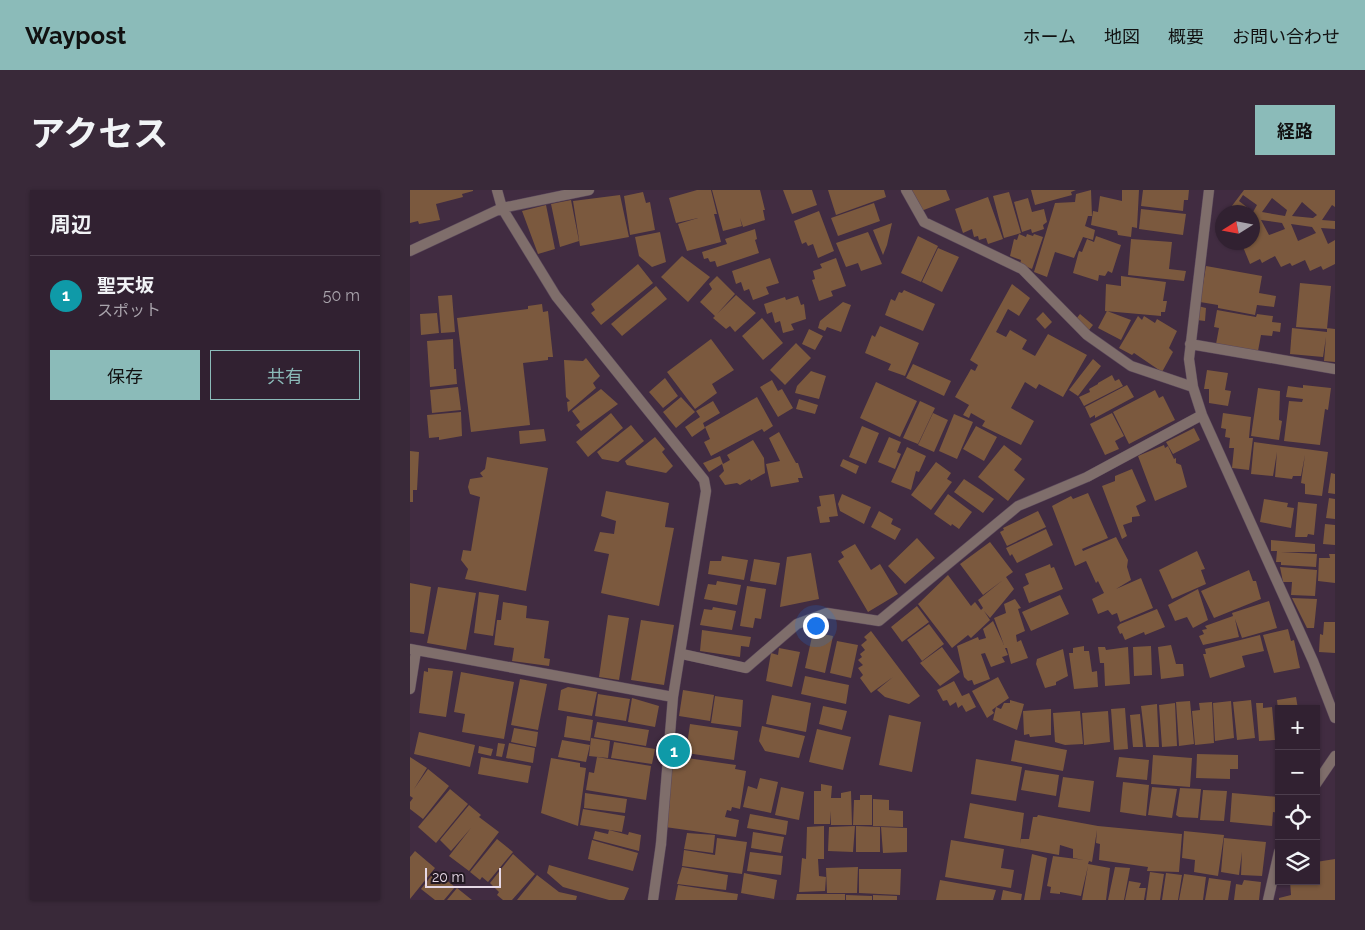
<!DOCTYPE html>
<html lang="ja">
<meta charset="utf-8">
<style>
:root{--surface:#312131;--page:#392939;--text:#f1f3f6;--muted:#a8a3ab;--line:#4c3e4d;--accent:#8bbbb9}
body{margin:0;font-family:Raleway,"Noto Sans JP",sans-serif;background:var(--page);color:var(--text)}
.controls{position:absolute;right:15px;bottom:15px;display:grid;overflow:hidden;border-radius:0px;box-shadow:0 1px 4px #0004}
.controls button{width:45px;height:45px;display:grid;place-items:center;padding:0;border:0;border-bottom:1px solid var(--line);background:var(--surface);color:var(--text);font:25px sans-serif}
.compass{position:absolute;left:805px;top:15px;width:45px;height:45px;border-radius:50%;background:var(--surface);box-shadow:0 1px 4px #0004;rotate:259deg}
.scale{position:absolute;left:15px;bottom:12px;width:76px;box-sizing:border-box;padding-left:5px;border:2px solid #e6d8e6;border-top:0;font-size:14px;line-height:18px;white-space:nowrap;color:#e6d8e6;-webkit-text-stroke:4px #221822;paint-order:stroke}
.you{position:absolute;left:405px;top:435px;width:18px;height:18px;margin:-12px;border:4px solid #fff;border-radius:50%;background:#1a73e8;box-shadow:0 0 0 8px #1a73e833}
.badge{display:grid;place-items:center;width:32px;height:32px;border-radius:50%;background:var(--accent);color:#fff;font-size:16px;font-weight:700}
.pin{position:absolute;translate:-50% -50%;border:2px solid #fff;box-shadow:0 1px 5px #0006}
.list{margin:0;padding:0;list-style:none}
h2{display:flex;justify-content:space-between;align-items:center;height:65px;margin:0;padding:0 20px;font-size:21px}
h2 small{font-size:16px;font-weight:400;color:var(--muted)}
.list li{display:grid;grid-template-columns:32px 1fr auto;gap:15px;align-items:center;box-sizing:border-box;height:80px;padding:0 20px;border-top:1px solid var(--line)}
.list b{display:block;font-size:19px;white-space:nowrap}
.list p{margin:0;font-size:16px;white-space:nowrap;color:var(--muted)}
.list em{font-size:16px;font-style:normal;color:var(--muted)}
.actions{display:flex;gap:10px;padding:15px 20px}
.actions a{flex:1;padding:11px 0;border:1px solid var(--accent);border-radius:0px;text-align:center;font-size:18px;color:var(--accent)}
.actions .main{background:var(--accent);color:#111}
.icon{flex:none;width:28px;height:28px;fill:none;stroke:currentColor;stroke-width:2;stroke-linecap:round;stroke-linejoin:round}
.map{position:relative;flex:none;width:925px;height:710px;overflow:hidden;border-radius:0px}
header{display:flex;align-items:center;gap:30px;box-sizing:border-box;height:70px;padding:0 25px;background:var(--accent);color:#111}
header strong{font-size:24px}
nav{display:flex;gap:28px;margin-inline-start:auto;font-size:18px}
.intro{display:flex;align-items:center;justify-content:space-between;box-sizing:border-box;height:120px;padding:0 30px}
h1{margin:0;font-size:35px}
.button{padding:12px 22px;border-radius:0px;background:var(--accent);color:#111;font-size:18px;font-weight:700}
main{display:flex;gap:30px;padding:0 30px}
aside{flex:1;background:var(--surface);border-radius:0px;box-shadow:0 1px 4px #0004}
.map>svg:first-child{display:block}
.building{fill:#7b593e;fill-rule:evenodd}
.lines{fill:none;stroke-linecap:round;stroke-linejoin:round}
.minor-casing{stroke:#5b485b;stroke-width:11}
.tertiary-casing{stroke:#5b485b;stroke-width:11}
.minor{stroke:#7f6e6b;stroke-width:10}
.tertiary{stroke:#7f6e6b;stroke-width:10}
</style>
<header>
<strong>Waypost</strong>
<nav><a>ホーム</a><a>地図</a><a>概要</a><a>お問い合わせ</a></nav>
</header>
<div class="intro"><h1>アクセス</h1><a class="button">経路</a></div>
<main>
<aside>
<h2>周辺<small></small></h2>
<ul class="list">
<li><span class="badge" style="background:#0f9aa8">1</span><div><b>聖天坂</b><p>スポット</p></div><em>50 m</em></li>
</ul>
<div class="actions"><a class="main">保存</a><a>共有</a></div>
</aside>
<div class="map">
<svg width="925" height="710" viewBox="0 0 925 710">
<rect width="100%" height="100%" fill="#412c41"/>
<path class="building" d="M0,0H63V1L52,4L53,7L26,14L30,30L9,34L8,31L0,33Z
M287,0H301L307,24H304L311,52L277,61L268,34L288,28L266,33L259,8Z
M302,0H350L355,20H353L355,30L333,37L330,28L332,36L313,41Z
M373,0H402L407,15L382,24Z
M418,0H474L476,7L426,25Z
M500,0H536L540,10L511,21Z
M621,0H666L661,2L662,5L625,15Z
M681,0L682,26H678L675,36L685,40L683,50L673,47L664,68L645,62L637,87L624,82L645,13L665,12L666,4Z
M712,0H729L727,38L722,37L721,47L708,45L707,41L681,35L683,21L688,22L690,6L712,11Z
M733,0H779L778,10H774L773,21L731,16Z
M834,0H925V17L922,15L912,30L925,31V39L911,38L918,54L925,50V74L913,80L911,76L900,81L895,70L882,76L880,73L871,77L865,66L852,73L850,69L840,74L831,52H842V36L845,34L843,22L818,21ZM833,5L847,15L843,22L829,11ZM862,8L877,20L875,26L852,22ZM892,12L907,25L903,28L882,26ZM851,30L872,33L875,39L859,45ZM881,34L902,37L906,43L888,51Z
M233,2L236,13L240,12L245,40L220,45L214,6Z
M599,2L611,43L594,48L583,6Z
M210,5L219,47L170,56L163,11Z
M578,7L593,49L578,54L576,48L569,50L568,46L564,47L562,39L553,43L545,19Z
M618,8L622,22L634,19L637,32L633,35L634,39L622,43L621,39L612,42L604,12Z
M161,10L169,51L150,57L141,14Z
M464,13L470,31L428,46L421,28Z
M136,15L145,59L128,64L112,21Z
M731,19L776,24L773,45L729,39Z
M409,21L424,61L408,68L403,54L398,56L396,52L392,54L384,31Z
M482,33L477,55L473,65L463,40Z
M345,39L347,49L345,50L349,63L307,77L305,71L300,72L298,68L294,69L292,62L317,54L315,49Z
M250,42L256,72L242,77L229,66L225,47Z
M458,42L472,74L451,81L448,73L436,77L426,53Z
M609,44L616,47L617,44L623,46L624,44L633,47L622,79L610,74L611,70L600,66L604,49L607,50Z
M508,46L528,56L511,92L491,83Z
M686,46L711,55L702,83L698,81L695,86L689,85L688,91L663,83L669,61L672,62L677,49L684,52Z
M721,49L762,52L759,79L776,81L774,91L718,85Z
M528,58L549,67L532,102L512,92Z
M272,66L300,87L278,112L251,87Z
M360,68L369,93L356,97L359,104L343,110L339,99L334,101L331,92L326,94L322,81Z
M426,68L436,96L421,101L423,106L409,111L402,90L405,89L403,81L412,78L410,74Z
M228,74L243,93L191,135L181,123L185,120L181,114Z
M796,76L852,86L849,103L866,106L864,117L847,115L845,125L808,118V115L790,112Z
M307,86L325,104L307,124L326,105L346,123L325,142L320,136L316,139L303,128L305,126L290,112L302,99L299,94Z
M711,86L756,92L753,111H757L755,122H751V126L695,121L696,94L711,96Z
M890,93L921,96L917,139L886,137Z
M602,94L620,108L609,126L598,119L586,142L596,147L600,140L617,150L612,159L625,166L638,144L677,165L653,207L629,194L626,199L615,192L601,218L624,231L611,255L572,236L575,231L561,223L559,228L553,225L559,215L545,207L561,179L565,181L568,175L560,170Z
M246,96L257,109L212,146L201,134Z
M494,100L525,114L513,141L475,125L481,109L485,111L489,102L492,103Z
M42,105L45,142L31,143L28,106Z
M388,106L391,115L394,114L396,129L381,134L384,140L373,143L370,131L365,133L362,122L357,124L354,114L375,107L376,110Z
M433,112L441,115L431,142L417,137L415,141L408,138L410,131Z
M132,114L133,122L138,121L143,167H138V170L113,173L120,235L61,242L47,128L118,119V116Z
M788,116L796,118L795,131L787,130Z
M807,120L846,127L847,124L863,126L862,132L871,133L870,142L863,141L862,146L851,145L848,161L806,154L809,138L804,137Z
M697,121L721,130L711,150L688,138Z
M633,122L642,132L635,139L626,129Z
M27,123L29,143L11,145L10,124Z
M670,124L683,135L679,140L666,129Z
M728,126L732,130L734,126L745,133L747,129L767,141L759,158L763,162L752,182L724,163L722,165L709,158Z
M352,128L373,153L353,170L332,146Z
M470,136L509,153L495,186L478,180L481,174L455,163L462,145L465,147Z
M882,138L917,142V138L925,139V172L914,171L916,147L913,167L880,164Z
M399,139L413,146L405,160L392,154Z
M43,149L44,179H46L47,194L20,197L17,151Z
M301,149L324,180L302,194L307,203L285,219L257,182Z
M386,153L401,168L375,195L360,180Z
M176,168L190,186L183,193L186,198L158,222L157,212L160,211L156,207L154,170L173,171Z
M683,169L691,176L668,206L659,200Z
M503,174L541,191L534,206L496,188Z
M797,180L818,183L815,200L821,201L818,216L799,213V199H794Z
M401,181L416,186L409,209L385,203L387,196Z
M702,185L705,191L709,189L713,196L674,216L669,207L680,202L679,199L688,194V193Z
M255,188L268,206L253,218L239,202Z
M362,190L368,201L372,199L383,218L368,227L350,197Z
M466,192L507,211L490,247L450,228Z
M717,195L724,207L685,228V225L680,228L675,217Z
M893,195L921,198L918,220L915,219L910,255L874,251L879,211L892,212L893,209L876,207L878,196L893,198Z
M48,197L51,220L22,223L20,200Z
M848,198L870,201L869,230L872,231L869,250L841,246Z
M191,199L208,214L171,241L166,235L170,232L162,221Z
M745,200L749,208L753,206L765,230L719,254L703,222Z
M271,207L285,222L266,238L253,222Z
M347,207L363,236L354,242L352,239L301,266L294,252L300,249L295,237Z
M389,209L408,215L405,224L386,219Z
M303,211L310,223L293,233L295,238L282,247L275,237L290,227L286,221Z
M510,211L525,218L508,254L493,248Z
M51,222L52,246L29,250V247L19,248L17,225Z
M201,223L213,238L178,267L166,252Z
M523,223L538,230L524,262L508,255Z
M702,223L714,246L705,251L709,259L695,265L680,234Z
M813,223L841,227L839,248H843L839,280L822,278L824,258H819L820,248L815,247L816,239L811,238Z
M544,224L563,232L547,269L529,261Z
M221,235L234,251L208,272L192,269L187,262Z
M452,236L469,243L456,274L439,267Z
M566,236L587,247L574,271L553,259Z
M784,238L790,250L763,264L756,252Z
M134,239L136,251L110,254L109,241Z
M369,242L386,273H388L393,288H388L389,292L361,297L356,274L370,271L359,248Z
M245,247L255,259L252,262L263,276L256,283L217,275L215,271Z
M479,247L491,252L487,262L491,264L485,279L468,272Z
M343,250L354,268L355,283L341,291L340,289L330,295L327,293L315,295L309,286L314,281L312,274L299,282L293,273L310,266L313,274L320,270L317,265Z
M844,252L918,262L912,306L895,304V294L891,293L895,265L891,286H883L882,289L865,287L867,262L863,286L841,284Z
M594,255L612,269L604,280L615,289L598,311L568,287Z
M754,255L755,258L758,256L764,269L766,268V273L771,275L777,297L745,311L728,266Z
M497,257L516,266L509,282L506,281L501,300L481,292Z
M0,261L9,262L7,300H3V312H0Z
M77,267L138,278L116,401L55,389L58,379L51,370L53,360L61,361L70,307L60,304L58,297L60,289L73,287L70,283L75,279Z
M433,269L449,276L446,284L430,276Z
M526,272L541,283L537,289L542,292L521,320L501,305Z
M722,279L736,311L726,316L730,326L722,327V332L713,335L717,346L712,349L692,296L705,291V286Z
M921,283L925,284V304L918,303Z
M554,289L584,309L573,323L544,302Z
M196,301L259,313L255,337L264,338L249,416L191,403L199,364L184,361L190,342L204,344L206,331L191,326Z
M678,303L698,348L672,359L673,361L706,347L718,370L717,377L721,390L706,399L731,388L743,418L710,432L707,423L702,425L698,420L688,424L682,409L694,403L688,391L686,393L676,371L665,376L642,316L661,306L663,309Z
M424,304L428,326L419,327L420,332L410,333L407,317L411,316L409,306Z
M432,304L461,317L454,334L430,321L428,314Z
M538,304L562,322L549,339L542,334L541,336L524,324Z
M919,308L925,309V329L916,328Z
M854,309L878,313L877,317L884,318L881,338L850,332Z
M888,312L907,314L904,345L898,344L897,347H885Z
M469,321L483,329L481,334L491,339L485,350L461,337Z
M628,321L636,337L597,356L590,342L594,340L593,338Z
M915,334L925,335V355L913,354Z
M636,339L643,355L607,373L602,364L600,366L596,358Z
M507,348L525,368L495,394L478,376Z
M861,350L905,354V362H871L907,364L906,377L871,375V372H866L867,361H861Z
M580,352L603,382L596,387L604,399L580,428L574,421L580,430L561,448L558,445L542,458L508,414L538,385L561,416L565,412L571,420L573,418L568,410L593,390L573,405L550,374Z
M445,354L461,380L470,374L488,404L458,422L428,371L434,367L431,362Z
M787,361L795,379L791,380L796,394L762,409L749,380Z
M401,363L409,409L370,417L377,367Z
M919,364H925V393L908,391L909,368H920Z
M312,366L338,370L334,390L298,384L300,371H311Z
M344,369L370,373L366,395L340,391Z
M640,374L641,378L644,377L653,399L619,413L613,397L619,394L615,384Z
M870,377L907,380L905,406L881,405L882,392H873Z
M839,380L843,391H846L851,409L804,428L791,401Z
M307,391L331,395L327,415L294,409L298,394L306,395Z
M0,393L21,397L14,444L0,442Z
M337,396L356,399L351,429L345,428L343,438L330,436Z
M28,397L66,403L56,460L17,453Z
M788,399L798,430L783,438L777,427L765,431L758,415Z
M69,402L89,405L83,446L64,443Z
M650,405L659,424L621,441L612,422Z
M882,408L907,409L904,438H897Z
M605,409L611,418L608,419L615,441L606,445L607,452L611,450L618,468L601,474L597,458H595L598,465L592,467L595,472L581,477L575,463L571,464L580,489L564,495L562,490L558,491L554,487L547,456L568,447L569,450L576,448L573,439L583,431L594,455L584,428L596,423L594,414Z
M859,411L867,438L832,448L825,429L829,447L793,455L789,446L794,444L792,440L797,439L795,436L823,426L822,423Z
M93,412L117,416L116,428L139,431L134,468L140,469L139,476L102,471L104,458L84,455L87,430H91Z
M507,416L519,432L492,452L481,437Z
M303,417L326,421L322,440L290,435L294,419L302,420Z
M747,419L755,437L735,445L734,442L715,450L712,443L710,444L707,437L710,434Z
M198,425L219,428L209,490L189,487Z
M231,430L264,435L254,495L221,490Z
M914,432H925V463L909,462L910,444L913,445Z
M519,434L534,454L512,471L497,450Z
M878,439L881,451L884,450L890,478L864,483L853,445Z
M292,440L341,447L339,457L331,456L330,467L290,461Z
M461,441L510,506L499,514L475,507L467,500L483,487L461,503L450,488L453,485L448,478L453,475L448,470L452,467L450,464L455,460L451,455L457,450L454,447Z
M403,442L423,446L415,483L395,478Z
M850,445L854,461L832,466L835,477L800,488L793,464H796L795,459Z
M427,451L448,455L441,488L420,483Z
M761,455L766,474H773L774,486L751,489L748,457Z
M674,456V461H679L682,482L687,481L688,497L664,499L659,463H663V458Z
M741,456L742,485L724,486L723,457Z
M532,457L550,482L530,496L510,473Z
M688,457H695L696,460L718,457L720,494L695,496L694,473H690Z
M369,458L390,462L382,497L356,491L361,463L368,465Z
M653,459L658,486L646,492V495L635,498L626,474L627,469Z
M18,478L43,481L36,527L9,523L14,481L18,482Z
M51,482L104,492L94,549L52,542L55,524L44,522Z
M395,486L439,495L436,514L391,504Z
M588,487L599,508L586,517L591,519L594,513H600V510L614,514L607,540L583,530L586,517L582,520L584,523L577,528L562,501Z
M110,489L137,494L128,540L101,535Z
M544,491L552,506L559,503L566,517L556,522L552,515L548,518L546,512L540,516L537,510L533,511L527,500Z
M158,497L187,502L182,526L148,520L151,500Z
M273,500L304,505L300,531L269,526Z
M188,504L220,509L216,531L185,526Z
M362,505L401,513L396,542L356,534Z
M305,506L333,510L331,537L301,533Z
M886,507L888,519H868L867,510Z
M222,508L249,516L245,537L218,532Z
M841,510L845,548L827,550L823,512Z
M780,511L784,554L769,556L766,512Z
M821,511L824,548L805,551L803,513Z
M802,512L804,553L785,555L782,521L790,520L789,513Z
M765,513L767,556L752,557L749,515Z
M846,513H853V518L862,517L865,550L849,551Z
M747,514L749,557H736L731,516Z
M413,516L437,521L432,540L409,534Z
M715,518L718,559L704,560L701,519Z
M641,519V545L620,547L619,544L614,545L613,521Z
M670,521L673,554L655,555L645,552L643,523Z
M698,521L700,552L674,555L672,523Z
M730,524L733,557H723L720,525Z
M479,525L511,532L502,582L469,575Z
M157,526L183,530L180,551L154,547Z
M869,528V551H867L865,529Z
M187,532L239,540L236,556L184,547Z
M280,534L328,541L324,570L263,561L264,553L277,555Z
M352,536L395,546L389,568L355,561L349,551Z
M104,538L128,542L126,557L101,552Z
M407,539L441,547L433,580L399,572Z
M9,542L65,555L60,577L4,564Z
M181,548L200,551L198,568L179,566Z
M152,550L180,555L176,572L148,567Z
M605,550L657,560L653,581L601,571Z
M204,552L245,559L242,574L201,568Z
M88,553L95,554L92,567L86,566Z
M99,553L125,558L123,573L96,568Z
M69,556L83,559L81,566L68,563Z
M787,564L828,565V579H820V589L786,588Z
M743,565L782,568L780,597L741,594Z
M263,566L326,575L325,579L336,581L330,619L322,617L321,621L317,620L315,627L329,630L326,647L255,637Z
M0,567L17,578L4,599L18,579L39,596L13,629L0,619V612L3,608L0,606Z
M71,567L121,576L118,593L68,584Z
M187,567L241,576L236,610L176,600L179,582L184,583Z
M709,567L739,570L737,590L706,587Z
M141,568L170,573V577L176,578L168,636L131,623Z
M566,569L612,577L606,611L561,604Z
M615,580L649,585L646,606L611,600Z
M653,587L684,591L680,622L648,617Z
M350,588L368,592L361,623L333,617L338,596L347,599Z
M713,592L739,595L736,626L710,622Z
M411,594L422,596L421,608H431V603L441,601L442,635H421V621L420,634H404V601H411Z
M371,597L394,602L389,630L365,625Z
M742,597L767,599L762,628L738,625Z
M770,598L791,599L788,628L769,627L766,625Z
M40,599L58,614L26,653L8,637Z
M793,600L817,601L814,631L790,630Z
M175,603L217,609L215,623L174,618Z
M822,603L869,607V623L863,622L862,636L820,632Z
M450,605H462V635H443L444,610H450Z
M463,609L479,610V620L493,621V637L463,636Z
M560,613L614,623L610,654L611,649H619L623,627H627L628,625L688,636L772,644L769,682L737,681L738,677L689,670L690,654L686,653L687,640L682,672L679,671L678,674L700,678L696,710H672L678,676L671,706L650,702V704L640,703L641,697L637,696L643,666L674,670L663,668V659L650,655L649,665L554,648Z
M59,615L71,625L69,627L89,642L59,681L39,666L61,638L41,661L30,650Z
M173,619L215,626L212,642L170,635Z
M340,624L378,631L376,645L337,638Z
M414,636V669H408L409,686L416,687L415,701L389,702L392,668L396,669L397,637Z
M445,636L443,662L418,661L419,637Z
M446,636L470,637V662H446Z
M471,637L497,638V662L473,663Z
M199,640L218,645L219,642L231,645L229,661L183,649L185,641L198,644Z
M774,641L814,645L808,686L784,682L785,670L772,668Z
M343,642L374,647L371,663L341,658Z
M277,643L305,645L303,663L274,659Z
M307,648L337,652L332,684L272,676L274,660L305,665Z
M814,648L856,652L852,686L831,685L832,662L829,685L811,682Z
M87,649L103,662L78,692L72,687L70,690L60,682Z
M182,650L228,663L223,681L178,669Z
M541,650L594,659L591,678L604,680L601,698L535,687Z
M5,661L25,678L0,709V667Z
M340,662L373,666L371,685L337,681Z
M103,664L125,684L102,710H93L87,705L89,702L80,693Z
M622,664L637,668L630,710H614Z
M925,669V710H869V708L881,705L880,691H906V672Z
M139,675L219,698L214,710H199L153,697L137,683Z
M272,677L318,685L316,700L267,694Z
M448,677L447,703H417L416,678Z
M705,677L720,678L714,710H698Z
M449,679H491L490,705L449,703Z
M25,681L45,697L34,710H25L11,699Z
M740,682L754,684L750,710H736Z
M334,683L367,690L364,709L331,703Z
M756,683L772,685L768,710H752Z
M774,684L796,687L793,710H769Z
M127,685L149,702L167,706L166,710H107Z
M799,688L821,691L818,710H795Z
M530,690L586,700L583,710H526Z
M834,690L851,692L849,710H824L826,694L832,695Z
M719,691L731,693L729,698H736L734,710H715Z
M268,695L328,704L327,710H265Z
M47,698L62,710H37Z
M593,700L612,704L611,710H591Z
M387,704H435V710H386Z
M436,705L462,706V710H436Z
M463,705L487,706V710H463Z"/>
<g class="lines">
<defs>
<path id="minor" d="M87,0L92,18L146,106L294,290L296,301L263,507L251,654
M496,0L514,32L612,79L677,145L721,176L783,197
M799,0L779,169L783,197L792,225L903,471L925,528
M0,61L92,18L179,0
M780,154L925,179
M0,459L263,507
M272,464L336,478L387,434L417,423L469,431L608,316L677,287L792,225
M0,499L6,461
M906,594L925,566
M858,710L869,662"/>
<path id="tertiary" d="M243,710L251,654"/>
</defs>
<use href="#minor" class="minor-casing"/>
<use href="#tertiary" class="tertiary-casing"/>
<use href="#minor" class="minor"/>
<use href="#tertiary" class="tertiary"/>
</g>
</svg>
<div class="controls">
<button>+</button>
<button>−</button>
<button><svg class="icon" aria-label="locate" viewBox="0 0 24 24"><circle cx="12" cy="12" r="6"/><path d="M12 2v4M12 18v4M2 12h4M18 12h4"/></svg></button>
<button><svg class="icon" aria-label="layers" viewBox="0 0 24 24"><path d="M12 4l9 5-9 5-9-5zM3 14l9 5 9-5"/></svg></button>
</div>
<svg class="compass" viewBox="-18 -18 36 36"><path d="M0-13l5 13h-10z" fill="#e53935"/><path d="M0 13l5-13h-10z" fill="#a8a3ab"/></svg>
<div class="scale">20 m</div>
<div class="you"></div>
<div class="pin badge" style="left:264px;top:561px;background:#0f9aa8">1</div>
</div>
</main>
